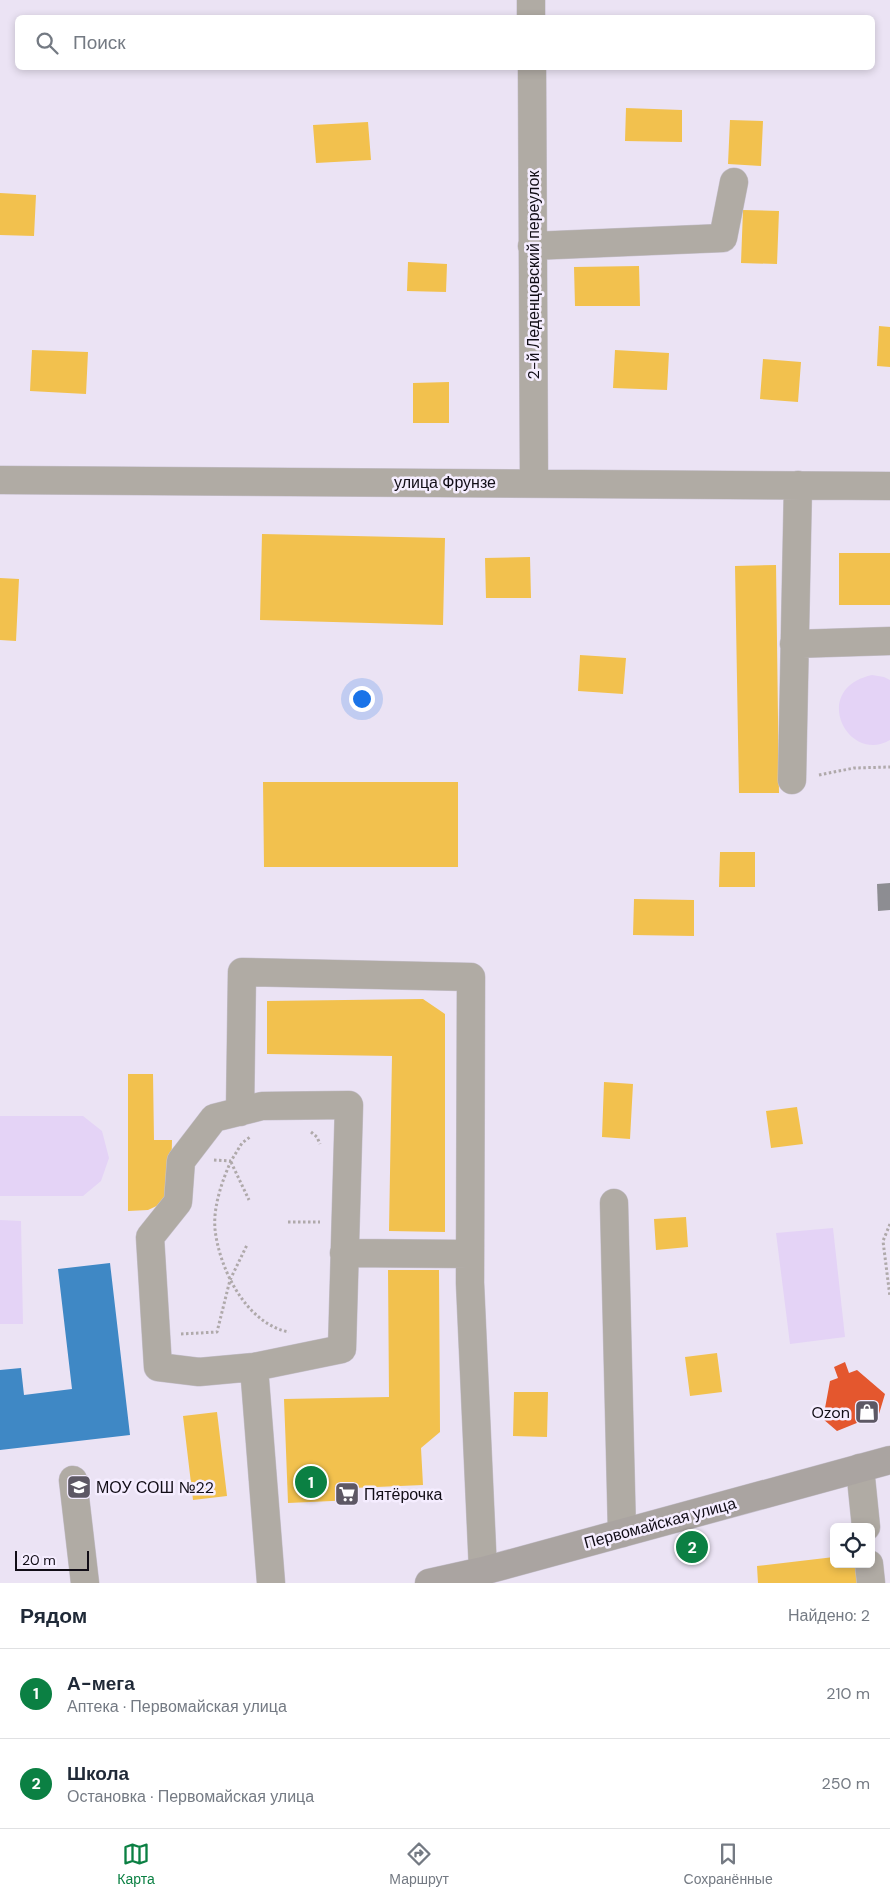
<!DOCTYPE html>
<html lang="ru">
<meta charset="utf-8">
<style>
:root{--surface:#fff;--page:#f6f6f7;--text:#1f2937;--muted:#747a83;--line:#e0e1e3;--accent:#0b8043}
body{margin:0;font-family:"DM Sans",sans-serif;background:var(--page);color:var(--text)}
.controls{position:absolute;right:15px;bottom:15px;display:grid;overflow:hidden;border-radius:8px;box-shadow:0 2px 8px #0003}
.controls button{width:45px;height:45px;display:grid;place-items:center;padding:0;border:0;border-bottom:1px solid var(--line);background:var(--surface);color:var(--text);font:25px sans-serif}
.scale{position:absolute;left:15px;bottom:12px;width:74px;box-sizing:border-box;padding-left:5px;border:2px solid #110d16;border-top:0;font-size:14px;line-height:18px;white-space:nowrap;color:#110d16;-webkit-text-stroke:4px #f5edff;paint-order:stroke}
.you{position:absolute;left:361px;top:698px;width:18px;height:18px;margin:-12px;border:4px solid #fff;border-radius:50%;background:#1a73e8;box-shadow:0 0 0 8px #1a73e833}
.badge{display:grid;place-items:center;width:32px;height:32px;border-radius:50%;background:var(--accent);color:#fff;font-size:16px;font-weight:700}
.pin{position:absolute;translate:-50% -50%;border:2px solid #fff;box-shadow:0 1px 5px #0006}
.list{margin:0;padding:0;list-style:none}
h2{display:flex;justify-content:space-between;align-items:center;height:65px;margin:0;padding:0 20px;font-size:21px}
h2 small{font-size:16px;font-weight:400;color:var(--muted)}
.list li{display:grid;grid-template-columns:32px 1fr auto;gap:15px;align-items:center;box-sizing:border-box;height:90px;padding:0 20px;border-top:1px solid var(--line)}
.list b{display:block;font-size:19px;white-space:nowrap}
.list p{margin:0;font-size:16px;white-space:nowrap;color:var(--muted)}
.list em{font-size:16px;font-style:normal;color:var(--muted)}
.icon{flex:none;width:28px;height:28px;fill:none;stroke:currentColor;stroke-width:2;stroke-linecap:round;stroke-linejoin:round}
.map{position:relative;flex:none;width:890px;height:1583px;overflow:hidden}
.search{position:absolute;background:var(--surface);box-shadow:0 2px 8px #0003;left:15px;right:15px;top:15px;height:55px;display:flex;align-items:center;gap:12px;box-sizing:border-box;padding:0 18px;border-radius:8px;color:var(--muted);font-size:19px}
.sheet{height:245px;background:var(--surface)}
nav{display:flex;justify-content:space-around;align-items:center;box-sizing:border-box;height:70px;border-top:1px solid var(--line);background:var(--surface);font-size:14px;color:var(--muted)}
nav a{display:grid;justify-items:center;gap:2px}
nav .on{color:var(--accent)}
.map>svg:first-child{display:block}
.green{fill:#e4d3f6}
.homes{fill:#f2c14e}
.shops{fill:#e4572e}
.schools{fill:#3f88c5}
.industry{fill:#8d8d92}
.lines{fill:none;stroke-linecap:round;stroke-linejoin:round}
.minor-casing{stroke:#c8c2cf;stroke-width:29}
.major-casing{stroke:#c8c2cf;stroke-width:29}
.path{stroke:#afa9aa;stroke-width:3;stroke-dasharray:2.5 2.5;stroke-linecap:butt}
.minor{stroke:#b0aba4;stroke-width:28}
.major{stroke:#aaa4a1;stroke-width:28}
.labels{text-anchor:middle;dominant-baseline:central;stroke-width:5;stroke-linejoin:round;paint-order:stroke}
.street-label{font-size:16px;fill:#110d16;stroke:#f5edff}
.poi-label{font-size:16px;fill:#110d16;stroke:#f5edff;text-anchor:start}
</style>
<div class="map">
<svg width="890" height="1583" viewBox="0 0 890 1583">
<rect width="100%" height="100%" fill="#ebe3f4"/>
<path class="green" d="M872,675L884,677L890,680V740C848,765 809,689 872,675Z
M0,1116H83L102,1131L109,1158L101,1181L83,1196H0Z
M0,1220L21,1221L23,1324H0Z
M833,1228L845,1337L790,1344L776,1233Z"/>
<path class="homes" d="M626,108L682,110V142L625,141Z
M730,120L763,121L761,166L728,164Z
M368,122L371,160L316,163L313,125Z
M0,193L36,195L34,236L0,235Z
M743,210L779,211L777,264L741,263Z
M408,262L447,264L446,292L407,291Z
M639,266L640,306H575L574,267Z
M879,326L890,327V367L877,366Z
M32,350L88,352L86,394L30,391Z
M615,350L669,353L667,390L613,388Z
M763,359L801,362L798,402L760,399Z
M449,382V423H413V383Z
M262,534L445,538L443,625L260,620Z
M839,553H890V605H839Z
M530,557L531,598H486L485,558Z
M776,565L779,793H739L735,566Z
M0,578L19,579L16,641L0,640Z
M580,655L626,658L623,694L578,691Z
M263,782H458V867H264Z
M720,852H755V887H719Z
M634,899L694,900V936L633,935Z
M423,999L445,1014V1232L389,1231L392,1056L267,1054V1001Z
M128,1074H153L154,1140H172L171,1185L163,1203L148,1210L128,1211Z
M604,1082L633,1084L630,1139L602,1137Z
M797,1107L803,1144L771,1148L766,1111Z
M686,1217L688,1247L656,1250L654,1219Z
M388,1270H439L440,1432L421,1448L423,1485L353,1488L354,1500L288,1503L284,1399L389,1397Z
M717,1353L722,1392L690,1396L685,1357Z
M514,1392H548L547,1437L513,1436Z
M217,1412L227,1496L193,1500L183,1416Z
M834,1557V1564H862L864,1583H758L757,1566Z"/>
<path class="shops" d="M845,1362L849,1373L857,1370L885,1394L879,1414L837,1431L823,1419L830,1381L838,1378L834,1367Z"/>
<path class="schools" d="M110,1263L130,1435L0,1450V1370L21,1368L24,1395L72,1389L58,1269Z"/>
<path class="industry" d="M890,883V910L878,911L877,884Z"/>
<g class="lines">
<defs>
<path id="minor" d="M531,0V18
M532,68L534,482
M532,246L723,238L734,182
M0,480L890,486
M794,644L890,641
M792,780L798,485
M349,1105L342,1349L254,1367L199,1372L158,1367L150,1237L178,1202L181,1161L214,1118L262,1106Z
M240,1112L242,972L471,977L470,1283L483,1571
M614,1203L622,1533
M344,1253L470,1254
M254,1367L271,1583
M860,1468L866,1527
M73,1480L85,1583
M869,1564L871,1583"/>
<path id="major" d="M429,1583L483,1571L890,1460"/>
</defs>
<use href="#minor" class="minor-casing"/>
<use href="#major" class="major-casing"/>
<path class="path" d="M819,775L854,768L890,767
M311,1132L317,1137L320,1144
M214,1160L231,1161L242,1143L250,1137
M231,1161C222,1181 213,1207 215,1229C219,1268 246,1324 289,1332
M231,1162L249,1200
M288,1222H320
M890,1224L883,1241L890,1297
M181,1334L217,1332L230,1280L247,1245"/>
<use href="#minor" class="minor"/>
<use href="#major" class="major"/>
</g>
<defs>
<symbol id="shop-square" viewBox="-11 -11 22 22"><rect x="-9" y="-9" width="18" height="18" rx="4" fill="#5d5864" stroke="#f5edff"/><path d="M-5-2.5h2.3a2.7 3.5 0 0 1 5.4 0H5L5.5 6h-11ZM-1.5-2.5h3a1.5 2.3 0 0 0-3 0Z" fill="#fff"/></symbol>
<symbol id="school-square" viewBox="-11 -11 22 22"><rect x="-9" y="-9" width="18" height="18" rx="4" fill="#5d5864" stroke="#f5edff"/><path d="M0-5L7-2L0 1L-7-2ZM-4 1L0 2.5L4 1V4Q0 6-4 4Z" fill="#fff"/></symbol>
<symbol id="supermarket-square" viewBox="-11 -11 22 22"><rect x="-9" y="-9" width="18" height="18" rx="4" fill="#5d5864" stroke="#f5edff"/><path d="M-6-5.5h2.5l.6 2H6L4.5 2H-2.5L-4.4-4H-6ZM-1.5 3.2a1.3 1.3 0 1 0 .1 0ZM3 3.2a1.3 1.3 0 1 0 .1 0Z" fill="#fff"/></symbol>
</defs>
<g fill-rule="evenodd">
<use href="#shop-square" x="853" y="1398" width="28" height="28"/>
<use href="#school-square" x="65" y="1473" width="28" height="28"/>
<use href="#supermarket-square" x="333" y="1480" width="28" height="28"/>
</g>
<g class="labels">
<g class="street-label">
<text transform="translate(533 275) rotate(-90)">2-й Леденцовский переулок</text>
<text x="445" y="482">улица Фрунзе</text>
<text transform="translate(660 1523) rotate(-15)">Первомайская улица</text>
</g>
<g class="poi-label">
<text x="850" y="1412" text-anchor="end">Ozon</text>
<text x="96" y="1487">МОУ СОШ №22</text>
<text x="364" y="1494">Пятёрочка</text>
</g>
</g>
</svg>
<div class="controls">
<button><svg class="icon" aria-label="locate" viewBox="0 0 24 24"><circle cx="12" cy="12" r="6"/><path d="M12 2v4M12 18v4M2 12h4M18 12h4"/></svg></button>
</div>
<div class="scale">20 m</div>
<div class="you"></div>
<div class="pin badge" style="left:311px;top:1482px">1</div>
<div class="pin badge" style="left:692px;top:1547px">2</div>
<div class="search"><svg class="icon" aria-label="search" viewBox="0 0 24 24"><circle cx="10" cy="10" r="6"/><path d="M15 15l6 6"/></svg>Поиск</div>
</div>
<section class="sheet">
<h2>Рядом<small>Найдено: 2</small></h2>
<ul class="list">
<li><span class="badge">1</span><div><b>А-мега</b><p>Аптека · Первомайская улица</p></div><em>210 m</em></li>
<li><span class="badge">2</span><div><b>Школа</b><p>Остановка · Первомайская улица</p></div><em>250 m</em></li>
</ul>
</section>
<nav>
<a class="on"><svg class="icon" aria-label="map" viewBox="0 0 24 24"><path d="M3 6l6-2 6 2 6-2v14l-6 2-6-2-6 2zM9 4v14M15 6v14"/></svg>Карта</a>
<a><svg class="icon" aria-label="directions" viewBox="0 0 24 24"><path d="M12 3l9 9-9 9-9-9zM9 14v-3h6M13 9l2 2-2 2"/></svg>Маршрут</a>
<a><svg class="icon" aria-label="saved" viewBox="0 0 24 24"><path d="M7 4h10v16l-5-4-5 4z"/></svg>Сохранённые</a>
</nav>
